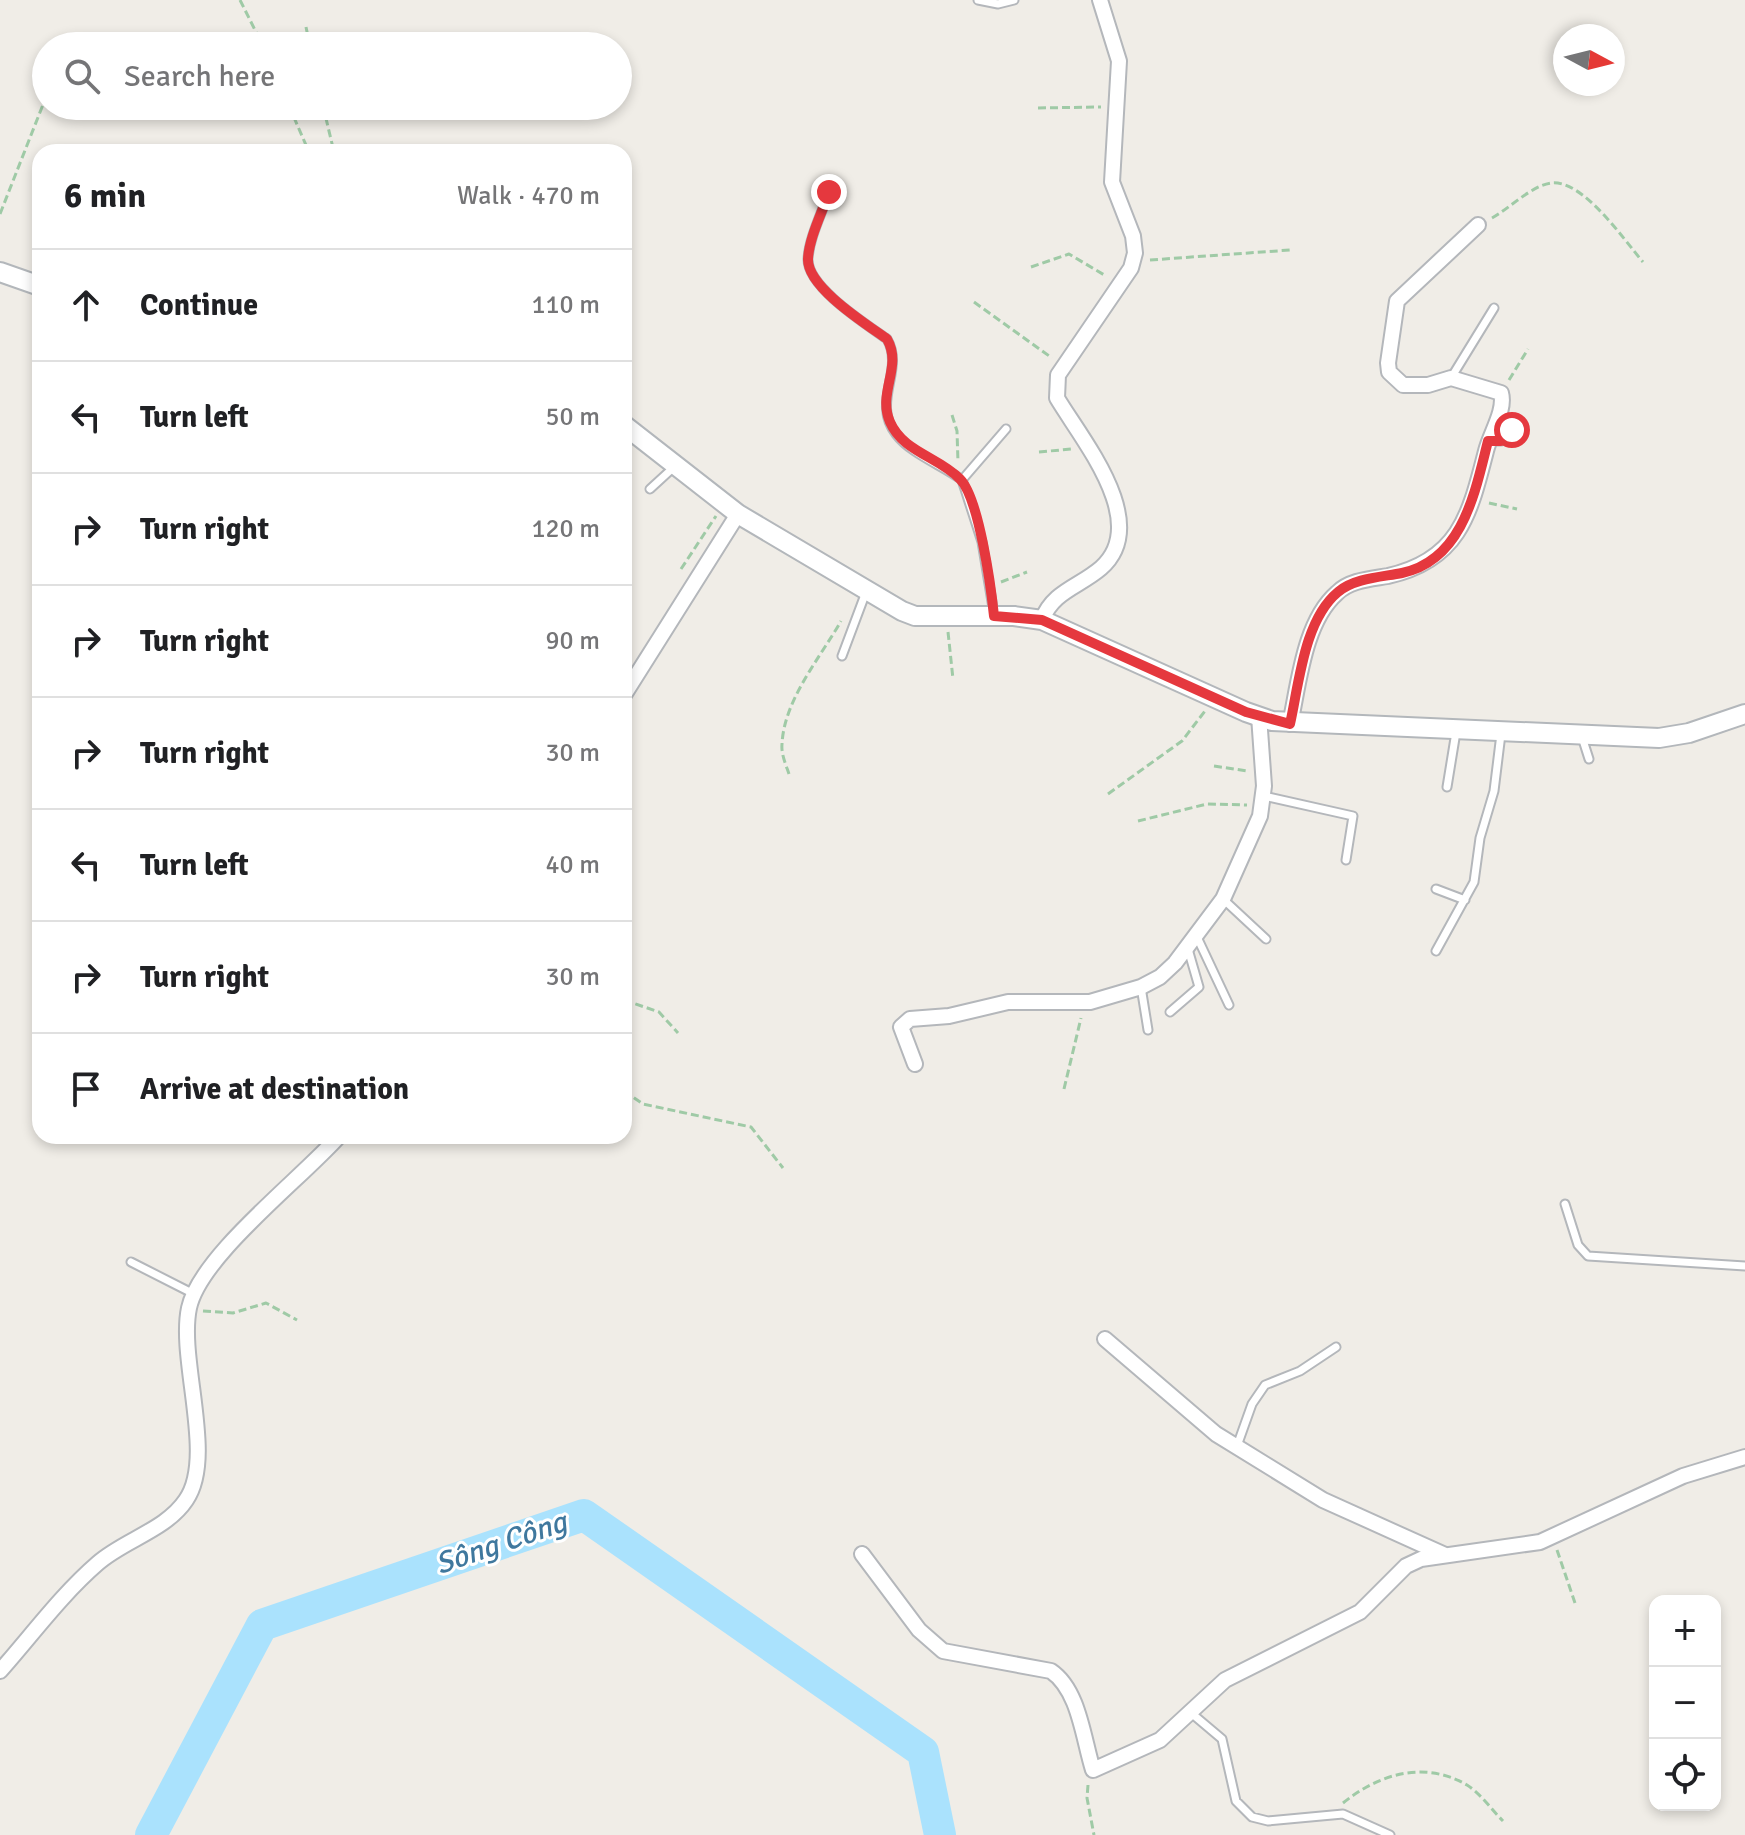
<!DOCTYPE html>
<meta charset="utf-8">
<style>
:root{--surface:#fff;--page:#f2f2f2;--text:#202124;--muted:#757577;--line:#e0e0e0}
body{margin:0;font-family:Signika,sans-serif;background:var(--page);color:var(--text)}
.controls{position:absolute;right:24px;bottom:24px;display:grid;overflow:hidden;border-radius:16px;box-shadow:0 4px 12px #0003}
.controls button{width:72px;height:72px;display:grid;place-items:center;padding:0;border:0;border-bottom:2px solid var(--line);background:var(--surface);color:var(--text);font:40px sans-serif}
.compass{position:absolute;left:1553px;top:24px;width:72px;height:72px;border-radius:50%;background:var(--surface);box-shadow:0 4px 12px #0003;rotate:97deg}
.stop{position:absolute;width:24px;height:24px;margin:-18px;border:6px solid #e5383e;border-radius:50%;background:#fff}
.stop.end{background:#e5383e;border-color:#fff;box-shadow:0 2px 8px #0008}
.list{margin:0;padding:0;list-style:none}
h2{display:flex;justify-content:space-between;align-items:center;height:104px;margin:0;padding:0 32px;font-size:34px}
h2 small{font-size:26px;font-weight:400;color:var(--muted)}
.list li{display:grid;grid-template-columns:52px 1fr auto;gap:24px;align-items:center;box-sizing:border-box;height:112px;padding:0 32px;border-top:2px solid var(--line)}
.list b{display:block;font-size:30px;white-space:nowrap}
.list em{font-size:26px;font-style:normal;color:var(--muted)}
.icon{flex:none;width:44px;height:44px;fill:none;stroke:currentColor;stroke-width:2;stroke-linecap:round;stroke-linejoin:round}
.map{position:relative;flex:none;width:1745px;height:1835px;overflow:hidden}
.search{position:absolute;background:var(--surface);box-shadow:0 4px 12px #0003;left:32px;top:32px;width:600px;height:88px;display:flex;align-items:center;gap:20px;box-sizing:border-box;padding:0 28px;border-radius:44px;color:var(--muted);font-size:30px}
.panel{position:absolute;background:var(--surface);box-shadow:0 4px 12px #0003;left:32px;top:144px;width:600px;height:1000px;border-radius:24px}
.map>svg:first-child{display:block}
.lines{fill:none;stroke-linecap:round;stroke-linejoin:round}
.river{stroke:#aae2fd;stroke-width:32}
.lane-casing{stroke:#b4b7bb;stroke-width:11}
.street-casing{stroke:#b4b7bb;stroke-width:18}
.secondary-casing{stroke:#b3b7bb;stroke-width:22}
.path{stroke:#9fcaa6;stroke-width:3;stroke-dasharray:8 4;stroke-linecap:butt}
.lane{stroke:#fff;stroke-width:7}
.street{stroke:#fff;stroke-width:14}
.secondary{stroke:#fff;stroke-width:18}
.route{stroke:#e5383e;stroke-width:10}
.labels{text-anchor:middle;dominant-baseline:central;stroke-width:6;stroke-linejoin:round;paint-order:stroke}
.water-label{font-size:30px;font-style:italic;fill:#3f789e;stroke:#fff}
</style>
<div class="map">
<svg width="1745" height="1835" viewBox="0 0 1745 1835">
<rect width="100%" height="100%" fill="#f0ede7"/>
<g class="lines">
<path class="river" d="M151,1835L262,1625L584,1515L923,1752L940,1835"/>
<defs>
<path id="lane" d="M978,0L998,4L1014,0
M829,192C822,213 809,238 808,259C807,287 866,324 887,339C905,370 871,402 896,434C911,454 942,465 962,480L1006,429
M1451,378L1494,308
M1490,441H1501L1512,430
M962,480L982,542L994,614
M650,489L674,467
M842,656L866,592
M1582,737L1589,759
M1447,787L1456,732
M1264,796L1353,816L1346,860
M1436,889L1465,900
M1223,899L1266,939
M1197,937L1229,1005
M1436,951L1474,882L1480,838L1494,791L1501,734
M1141,987L1148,1030
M1170,1012L1199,987L1188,949
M1565,1204L1578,1245L1588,1256L1745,1266
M131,1262L194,1294
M1237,1446L1252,1404L1265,1385L1300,1371L1336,1347
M1190,1712L1222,1739L1236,1801L1252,1817L1268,1821L1343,1814L1390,1835"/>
<path id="street" d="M1042,620C1053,591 1079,587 1101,568C1152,523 1082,440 1057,398L1058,375L1131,268L1135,253L1133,236L1112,182L1119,61L1100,0
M624,695L738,514
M1290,724C1299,683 1304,622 1337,593C1350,580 1371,579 1388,576C1460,560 1470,513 1486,451C1490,434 1506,410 1501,393L1451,378L1428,385H1403L1389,372L1388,363L1397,301L1478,225
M915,1064L901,1027L910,1019L949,1016L1008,1002H1090L1141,987L1160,977L1175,963L1223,899L1260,816L1264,786L1259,716
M1105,1339L1216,1434L1323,1500L1445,1555
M862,1554L919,1630L943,1651L1051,1671C1079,1690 1083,1738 1093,1770L1160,1740L1225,1680L1360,1612L1406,1566L1421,1559L1540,1542L1683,1476L1745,1457
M0,1671C32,1635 61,1595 98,1563C124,1540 166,1530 186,1500C216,1457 178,1360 189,1308C200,1256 301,1179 339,1136"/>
<path id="secondary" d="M0,272L40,286
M624,425L738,514L902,611L915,616H1014L1042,620L1246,712L1272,721L1659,738L1689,733L1745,714"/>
</defs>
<use href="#lane" class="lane-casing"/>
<use href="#street" class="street-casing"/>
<use href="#secondary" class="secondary-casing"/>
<path class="path" d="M240,0L263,46
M306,27L310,46
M289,106L309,152
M323,106L334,152
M1038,108L1101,107
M0,214L46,97
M1492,218C1510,208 1531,186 1551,183C1583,179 1624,240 1643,262
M1150,260L1290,250
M1031,267L1069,254L1106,276
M974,302L1052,358
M1509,380L1528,349
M952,415L957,431L958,462
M1039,452L1071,449
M1489,503L1517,509
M681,569L716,516
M1001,582L1027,572
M948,632L953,679
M1214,766L1247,771
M789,774C786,765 781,754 782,744C784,700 820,658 841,621
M1108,794L1182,741L1205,711
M1138,821L1207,804L1247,805
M624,1000L659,1012L678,1033
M1064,1089L1081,1018
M624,1091L643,1104L751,1127L783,1168
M203,1311L233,1313L266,1303L297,1320
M1557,1550L1575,1603
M1088,1785L1087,1798L1094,1835
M1343,1803C1379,1774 1424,1760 1467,1785C1480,1793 1492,1810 1503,1821"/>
<use href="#lane" class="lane"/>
<use href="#street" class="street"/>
<use href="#secondary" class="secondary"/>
</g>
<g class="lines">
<path class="route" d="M829,192C822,213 809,238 808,259C807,287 866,324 887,339C903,367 877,392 890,422C903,452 939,457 960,479C979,498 991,587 994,616L1042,620L1246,712L1290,724C1299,684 1304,620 1338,592C1354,578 1382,577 1402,573C1463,560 1475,492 1488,441H1501L1512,430"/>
</g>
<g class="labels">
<g class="water-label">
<text transform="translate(501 1543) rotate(-19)">Sông Công</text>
</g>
</g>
</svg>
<div class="controls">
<button>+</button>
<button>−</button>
<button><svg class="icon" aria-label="locate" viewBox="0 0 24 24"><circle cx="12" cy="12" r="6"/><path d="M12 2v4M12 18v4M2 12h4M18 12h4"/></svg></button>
</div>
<svg class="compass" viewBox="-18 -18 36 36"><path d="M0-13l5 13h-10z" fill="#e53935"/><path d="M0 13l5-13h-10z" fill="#757577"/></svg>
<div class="stop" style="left:1512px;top:430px"></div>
<div class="stop end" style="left:829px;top:192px"></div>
<div class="search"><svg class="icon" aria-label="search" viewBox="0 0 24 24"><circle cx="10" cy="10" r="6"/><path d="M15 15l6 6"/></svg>Search here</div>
<section class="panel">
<h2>6 min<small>Walk · 470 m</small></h2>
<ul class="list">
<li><svg class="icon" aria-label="ahead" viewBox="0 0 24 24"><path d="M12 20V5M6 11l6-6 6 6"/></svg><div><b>Continue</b></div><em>110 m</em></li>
<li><svg class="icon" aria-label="left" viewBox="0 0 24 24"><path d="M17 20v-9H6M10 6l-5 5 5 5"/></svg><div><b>Turn left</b></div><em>50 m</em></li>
<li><svg class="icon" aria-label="right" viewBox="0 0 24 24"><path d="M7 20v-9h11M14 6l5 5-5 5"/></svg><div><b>Turn right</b></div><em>120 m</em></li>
<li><svg class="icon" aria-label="right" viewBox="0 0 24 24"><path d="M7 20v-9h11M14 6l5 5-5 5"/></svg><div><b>Turn right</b></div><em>90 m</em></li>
<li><svg class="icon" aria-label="right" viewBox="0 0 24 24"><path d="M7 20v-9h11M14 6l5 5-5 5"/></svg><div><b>Turn right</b></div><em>30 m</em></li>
<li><svg class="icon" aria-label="left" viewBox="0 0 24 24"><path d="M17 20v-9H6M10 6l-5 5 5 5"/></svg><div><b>Turn left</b></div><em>40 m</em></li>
<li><svg class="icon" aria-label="right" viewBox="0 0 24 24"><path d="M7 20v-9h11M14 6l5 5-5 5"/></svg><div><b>Turn right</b></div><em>30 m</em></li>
<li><svg class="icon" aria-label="arrive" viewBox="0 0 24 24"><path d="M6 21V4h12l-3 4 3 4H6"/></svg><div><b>Arrive at destination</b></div></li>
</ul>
</section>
</div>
